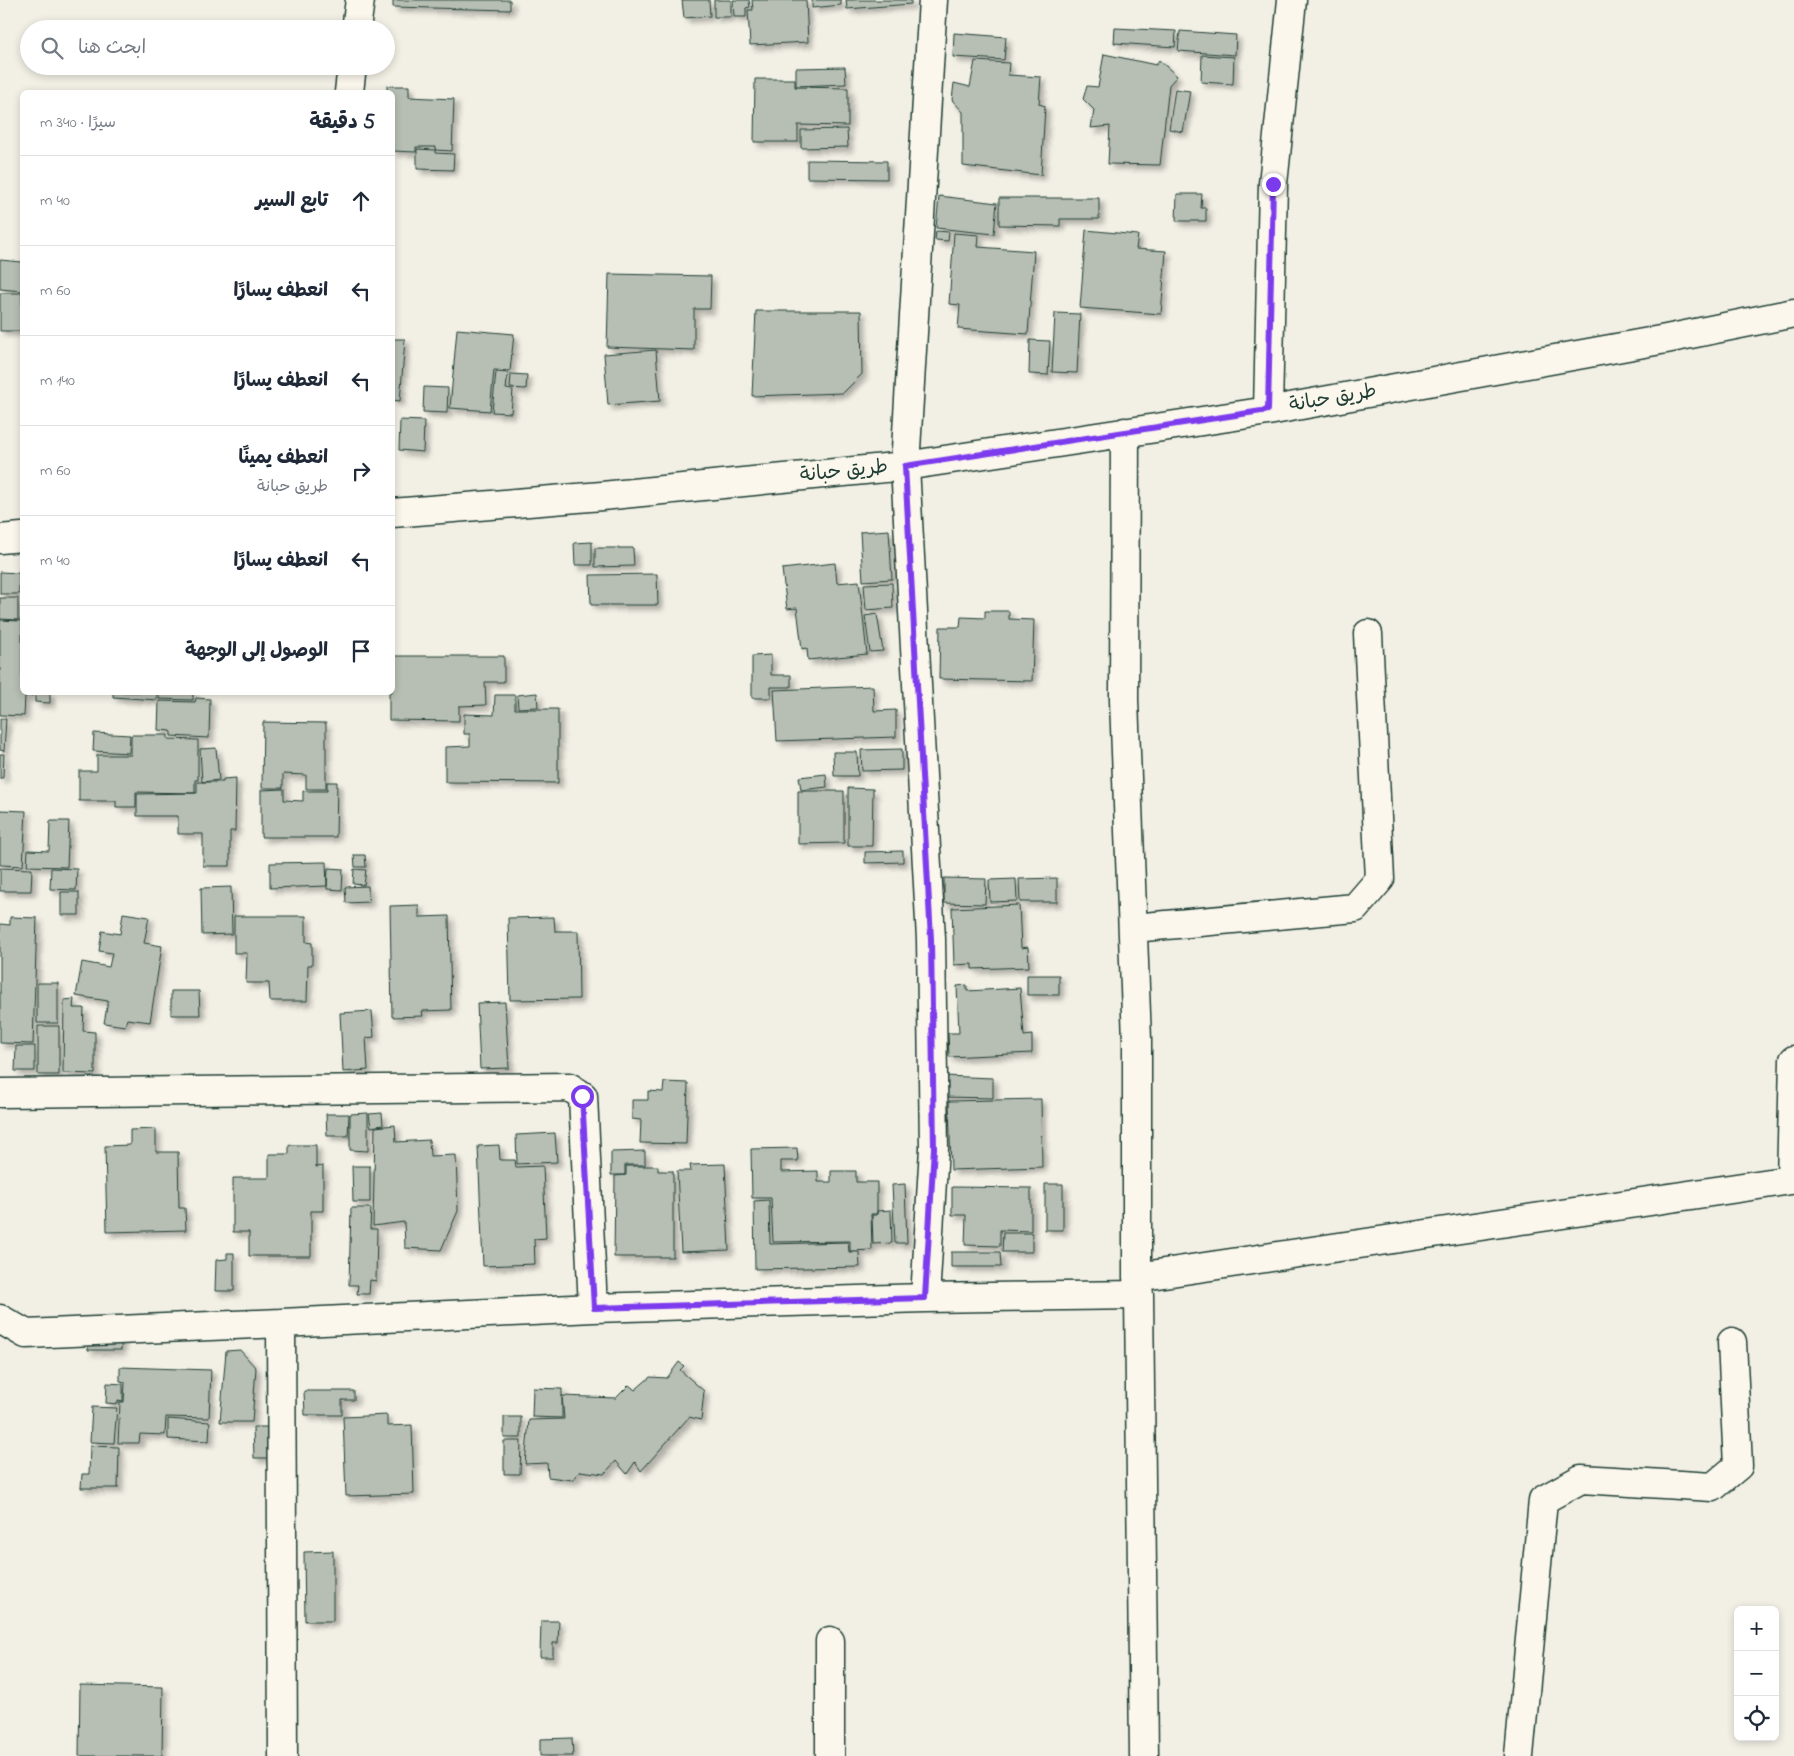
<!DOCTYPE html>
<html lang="ar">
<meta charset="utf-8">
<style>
:root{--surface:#fff;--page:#f6f6f7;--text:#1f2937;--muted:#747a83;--line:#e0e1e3}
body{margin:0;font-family:"Indie Flower","Playpen Sans Arabic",sans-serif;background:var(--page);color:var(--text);direction:rtl}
.controls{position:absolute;right:15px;bottom:15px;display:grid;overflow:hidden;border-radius:8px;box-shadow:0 2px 8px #0003}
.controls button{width:45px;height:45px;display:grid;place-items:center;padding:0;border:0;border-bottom:1px solid var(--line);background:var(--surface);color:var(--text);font:25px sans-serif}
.stop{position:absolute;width:15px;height:15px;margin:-11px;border:4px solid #7c3aed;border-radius:50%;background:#fff}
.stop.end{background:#7c3aed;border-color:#fff;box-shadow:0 1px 5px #0008}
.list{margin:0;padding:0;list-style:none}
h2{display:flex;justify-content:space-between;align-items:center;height:65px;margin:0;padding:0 20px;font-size:21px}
h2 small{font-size:16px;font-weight:400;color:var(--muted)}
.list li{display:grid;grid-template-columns:32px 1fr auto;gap:15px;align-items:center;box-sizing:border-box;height:90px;padding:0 20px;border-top:1px solid var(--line)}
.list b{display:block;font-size:19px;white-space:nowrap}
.list p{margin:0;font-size:16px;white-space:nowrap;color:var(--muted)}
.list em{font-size:16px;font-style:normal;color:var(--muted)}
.icon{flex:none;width:28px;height:28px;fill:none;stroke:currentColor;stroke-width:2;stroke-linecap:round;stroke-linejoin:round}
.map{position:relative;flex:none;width:1794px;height:1756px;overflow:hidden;direction:ltr}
.search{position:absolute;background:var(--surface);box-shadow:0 2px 8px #0003;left:20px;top:20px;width:375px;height:55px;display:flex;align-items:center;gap:12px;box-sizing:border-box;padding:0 18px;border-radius:28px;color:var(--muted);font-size:19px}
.panel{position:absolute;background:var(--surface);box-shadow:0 2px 8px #0003;left:20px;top:90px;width:375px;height:605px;border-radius:8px;direction:rtl}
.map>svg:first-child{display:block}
.building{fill:#b7beb3;stroke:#1f3d34;filter:url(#shadow)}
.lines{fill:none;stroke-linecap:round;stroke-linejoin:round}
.minor-casing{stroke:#1f3d34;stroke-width:31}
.minor{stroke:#fbf7ec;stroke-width:28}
.route{stroke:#7c3aed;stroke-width:6}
.labels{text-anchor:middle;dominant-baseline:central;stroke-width:5;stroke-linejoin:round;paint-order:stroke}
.street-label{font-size:20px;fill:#1f3d34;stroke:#fbf7ec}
</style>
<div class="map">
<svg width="1794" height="1756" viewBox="0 0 1794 1756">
<defs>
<filter id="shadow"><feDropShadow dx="4.5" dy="4.5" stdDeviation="2.5" flood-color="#0004"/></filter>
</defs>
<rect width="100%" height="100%" fill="#f2f0e5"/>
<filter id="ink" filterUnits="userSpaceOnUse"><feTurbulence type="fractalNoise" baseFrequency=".02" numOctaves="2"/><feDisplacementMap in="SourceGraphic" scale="10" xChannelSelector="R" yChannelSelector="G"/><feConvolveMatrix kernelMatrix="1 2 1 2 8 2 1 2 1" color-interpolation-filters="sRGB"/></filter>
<g filter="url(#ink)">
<path class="building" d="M393,0H510V10L393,7Z
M682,0H709L710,16L684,18Z
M714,0H731V17H714Z
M733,0H749L750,7L746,8V17H734Z
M752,0H806L808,42L750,45L748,10H753Z
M812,0H841V5L812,8Z
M846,0H911V4L847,9Z
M1115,28L1176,31L1175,47L1114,43Z
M1180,31L1236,35L1235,55L1178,51Z
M954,33L1006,37L1004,60L953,57Z
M1104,54L1156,65L1159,60L1177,76L1169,85L1160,165L1108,164L1110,126L1091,128L1094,110L1083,99L1087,86L1098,87Z
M1202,55L1234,57L1233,84L1201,82Z
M975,61L1009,63L1008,75L1041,77L1039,104L1045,106L1041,175L963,166V112L952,100L954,83L970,87Z
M845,67L846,84L796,86V68Z
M755,79H795V87L848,88V126L798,125V142H754Z
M387,86H409V97L454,99L452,151L435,150L436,147H416V152L392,151V92H387Z
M1175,89L1190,91L1183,132L1169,129Z
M847,129L848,147L801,148V130Z
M417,149L435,150V153L454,154L453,170L417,169Z
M807,160L887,161V179L807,178Z
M1177,194H1202L1201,208H1206V221H1176Z
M939,196L997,203L994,234L936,228Z
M999,198H1099V219H1060V226L999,225Z
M1086,230L1138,235L1136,249L1166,251L1161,314L1080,308Z
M936,231L949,232L948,241L935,240Z
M954,233L979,235L978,247L1034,251L1028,334L958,329L960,305L949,304Z
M0,260L22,262V291L0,289Z
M609,274L711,276L710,309H694V350L607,347Z
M0,293H22V331H0Z
M756,311H861L862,374L843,393L752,396Z
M1055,313L1080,314L1077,373L1052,372Z
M457,329L514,334L510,371L494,370L490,411L450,408Z
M392,339H405L400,401L392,400Z
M1030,340L1050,341L1048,375L1029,374Z
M656,350L660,401L608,405L604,354Z
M496,372L508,373L506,389L513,390L511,413L492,412Z
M511,374L527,375L526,389L510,388Z
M424,387L448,388L447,413L423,412Z
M400,420L424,421L423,452L399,450Z
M889,530L892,579L863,581L860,532Z
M592,542V565H575L574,543Z
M595,548H633L634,566L595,567Z
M835,563L837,583L859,581L867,654L808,660L807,648L802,649L797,608L787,609L782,569Z
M0,572L19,573V594H0Z
M657,574L658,605H591L590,575Z
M892,583L893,608L866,610L864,584Z
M0,598H18V620L0,619Z
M985,611H1009V619L1034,620L1032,681L939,679L940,627H960L961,617L985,618Z
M877,614L883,651L870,652L865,616Z
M20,619H22V692H32V696H25L24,716L0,715V620L20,621Z
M771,655V675H791V687H771V698H752V656Z
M392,656H504V682H485L486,705L459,706V721L389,720V692H392Z
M873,686L874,711L896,710V737L777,741L774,690Z
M35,692H50V703L35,702Z
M113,692H157V700L113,697Z
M159,692H193V700L159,699Z
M537,693L538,707L518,708L517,695Z
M495,695H515V709H558V783L445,782V747L470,746V734H464V714L494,715Z
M196,698L210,699L209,738L171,736V731L158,730L159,701L195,702Z
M0,719H6L4,751L0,750Z
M263,722L326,723V789H306V775L283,774V788H262Z
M94,733L130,735L129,753L93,751Z
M131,735H168V739L198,740V780H195V793L136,792V807H116V801H79V771H97V755H131Z
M216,748L219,780L202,782L200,749Z
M902,749V770L862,771L861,750Z
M833,752H857L858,776H834Z
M0,754H4L3,778H0Z
M826,774L827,787L801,790L799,777Z
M236,778L235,831H230V866H203V834H178V816H137V794L197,793V782H223V779Z
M327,782H337L336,837H261V790L284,789V800L303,801V791H327Z
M848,788L873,789L872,846H848Z
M798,791H844V843L798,844Z
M0,810L26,811L23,866L0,865Z
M50,821H69L67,867L27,866L28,850L49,851Z
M903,851V862L865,863V852Z
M354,855H365L366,867H355Z
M326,862L327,886L270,888V863Z
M0,868L32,869L31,891H0Z
M51,868L77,869L76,890L50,889Z
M328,868L343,869L342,890L327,889Z
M354,869L366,870L364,885L353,884Z
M944,878L986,879L985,904L944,903Z
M1057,878V902H1020L1019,879Z
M1016,879L1017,901L990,902L989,880Z
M368,886L369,902L346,903L345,887Z
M231,887L232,934L202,935L201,888Z
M61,892H79V915H61Z
M419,905V917L449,916L451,1010L422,1011L423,1016L392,1017L390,906Z
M1019,905L1021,948L1028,947L1029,967L972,969V964L954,965L952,908Z
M123,913L149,917L144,943L162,946L150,1022L127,1019L125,1026L104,1023L108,1001L76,996L82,962L109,967L112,953L99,951L102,931L120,934Z
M234,916H306V942L312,943V965H308L307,1001H270L269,983H246L247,953H234Z
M10,917L37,918L33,1044L0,1043V924L10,925Z
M554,917L555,931H578L579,999L510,1000L508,918Z
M1027,975H1059V995H1027Z
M37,983H58V1023H37Z
M967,985V991L1020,988L1024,1036L1032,1035V1053L949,1057L948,1033H959L957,986Z
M171,991H199L200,1015H171Z
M74,999L73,1008H84L83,1031L95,1032V1074L63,1073L64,1000Z
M505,1002L509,1068L480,1069L477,1003Z
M372,1011L374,1037L366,1038L368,1070L343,1072L340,1013Z
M38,1026H59V1075H38Z
M16,1046H35V1071H15Z
M943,1076L993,1078V1098L942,1097Z
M664,1082L688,1083L686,1144L640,1143L641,1120L632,1119V1100H648V1091L663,1092Z
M1041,1099L1042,1167L951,1170L949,1101Z
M368,1113V1151L350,1150V1114Z
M382,1113L383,1125L371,1127L369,1114Z
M326,1114H349L348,1136H327Z
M395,1125L396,1142L429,1140L430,1156L456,1155L458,1211L441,1250L405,1248L404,1222L373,1226L375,1127Z
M156,1129V1152H178L179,1208H185L186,1230L107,1232L105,1146L130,1145V1130Z
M555,1133L557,1162L517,1164L516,1135Z
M289,1145H316V1167L323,1166V1211H311V1256H249V1232H233V1178H269V1154H289Z
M499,1145L500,1160H515L516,1167L543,1166L546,1238L534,1239L535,1264L483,1266L478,1146Z
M797,1148L798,1161H781V1172L818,1171V1182H831V1171H856V1182H877V1214H871L872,1250L850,1251V1241L773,1242L771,1198H752L751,1149Z
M645,1151V1165H625V1175H611V1152Z
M725,1164L729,1250L681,1252L677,1171H691L690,1165Z
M352,1166H370V1202H353Z
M626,1166H658V1171H673V1257H614L615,1176L626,1175Z
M905,1184L907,1243H895L892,1185Z
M1045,1184H1063V1230H1045Z
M952,1187L1031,1188V1231L1000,1230V1246L965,1245L966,1215H952Z
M769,1200L770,1244L848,1242L849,1252H859L860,1267L755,1269L754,1201Z
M351,1208H371L370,1229H377L376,1281L370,1280L369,1294H357L358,1285H349Z
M891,1210L892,1243L873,1244L872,1215H877V1211Z
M1003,1233H1032V1252H1002Z
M951,1252H1000L1001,1267H951Z
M227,1253H234V1291H215L216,1260L227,1259Z
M88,1335H122L121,1350H88Z
M240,1350L256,1368L252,1422H220L226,1351Z
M679,1362L684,1366L680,1370L704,1391L701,1420L689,1417L641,1471L635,1462L627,1474L616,1461L604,1474L580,1471L573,1480L548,1477L547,1463L525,1464L529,1420L564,1419L562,1396L616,1398L629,1385L635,1390L650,1377L667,1378Z
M120,1367L211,1370L209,1418L166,1417L165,1435L140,1434L139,1443H118L120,1402H124L125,1382L120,1381Z
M107,1383L123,1384V1401L118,1400V1404L106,1403Z
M533,1388L562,1389V1418L532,1417Z
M304,1391H354V1400H342V1415H305Z
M92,1407L117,1408L114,1443L90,1442Z
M387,1415V1426L412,1425L414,1494L346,1496L343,1417Z
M504,1417H521V1438H504Z
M168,1419L210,1422L209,1441L168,1439Z
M253,1427H272V1458H254Z
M504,1441H521L520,1474H504Z
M90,1446L119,1447L118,1488H81L82,1474H89Z
M333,1551V1621H305L304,1552Z
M541,1621H559L558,1643H553V1657H540Z
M80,1685L163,1687L162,1756H79Z
M572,1738L573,1756H540V1739Z"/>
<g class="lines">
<defs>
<path id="minor" d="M356,29L360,0
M349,92L352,66
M1268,411L1273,184L1292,0
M1125,432L1124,700L1137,1040V1277L1139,1295L1144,1756
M392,513L602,496L905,466L1268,411L1666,339L1794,313
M0,539L22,537
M1133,928L1355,908L1380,879L1368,634
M0,1093L569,1087L583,1096L593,1308
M1137,1277L1791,1180L1794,1060
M925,1298L934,1148L931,939L905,466L933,0
M0,1319L26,1334L281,1323
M283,1756L281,1323L593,1308L925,1298L1139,1295
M830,1756V1641
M1519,1756L1543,1500L1581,1479L1713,1487L1738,1466L1732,1342"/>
</defs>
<use href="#minor" class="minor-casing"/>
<use href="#minor" class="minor"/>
</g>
</g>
<g class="lines" filter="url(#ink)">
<path class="route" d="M582,1096L594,1308L925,1298L934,1148L931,939L905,466L1268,410L1273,184"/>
</g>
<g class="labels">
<g class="street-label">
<text transform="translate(1333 399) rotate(-10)">طريق حبانة</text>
<text transform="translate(844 472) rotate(-6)">طريق حبانة</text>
</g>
</g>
</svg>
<div class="controls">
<button>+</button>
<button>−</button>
<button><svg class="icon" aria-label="locate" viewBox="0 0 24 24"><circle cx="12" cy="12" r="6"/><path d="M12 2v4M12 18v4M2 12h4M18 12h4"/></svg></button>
</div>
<div class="stop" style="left:582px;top:1096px"></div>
<div class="stop end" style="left:1273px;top:184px"></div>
<div class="search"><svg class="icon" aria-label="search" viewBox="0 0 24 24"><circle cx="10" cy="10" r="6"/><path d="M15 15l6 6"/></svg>ابحث هنا</div>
<section class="panel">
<h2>5 دقيقة<small>سيرًا · 340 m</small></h2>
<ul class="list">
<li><svg class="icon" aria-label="ahead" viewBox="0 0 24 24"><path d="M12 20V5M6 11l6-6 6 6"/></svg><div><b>تابع السير</b></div><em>40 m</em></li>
<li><svg class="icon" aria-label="left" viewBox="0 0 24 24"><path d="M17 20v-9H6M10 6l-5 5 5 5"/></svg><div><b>انعطف يسارًا</b></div><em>60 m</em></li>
<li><svg class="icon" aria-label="left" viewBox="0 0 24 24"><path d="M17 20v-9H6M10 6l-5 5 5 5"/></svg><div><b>انعطف يسارًا</b></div><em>140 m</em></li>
<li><svg class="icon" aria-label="right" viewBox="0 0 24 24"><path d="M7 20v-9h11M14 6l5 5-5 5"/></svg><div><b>انعطف يمينًا</b><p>طريق حبانة</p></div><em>60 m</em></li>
<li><svg class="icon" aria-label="left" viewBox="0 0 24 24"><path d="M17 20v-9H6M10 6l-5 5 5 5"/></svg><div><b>انعطف يسارًا</b></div><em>40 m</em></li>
<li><svg class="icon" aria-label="arrive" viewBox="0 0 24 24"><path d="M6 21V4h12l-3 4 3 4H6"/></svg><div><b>الوصول إلى الوجهة</b></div></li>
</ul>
</section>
</div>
